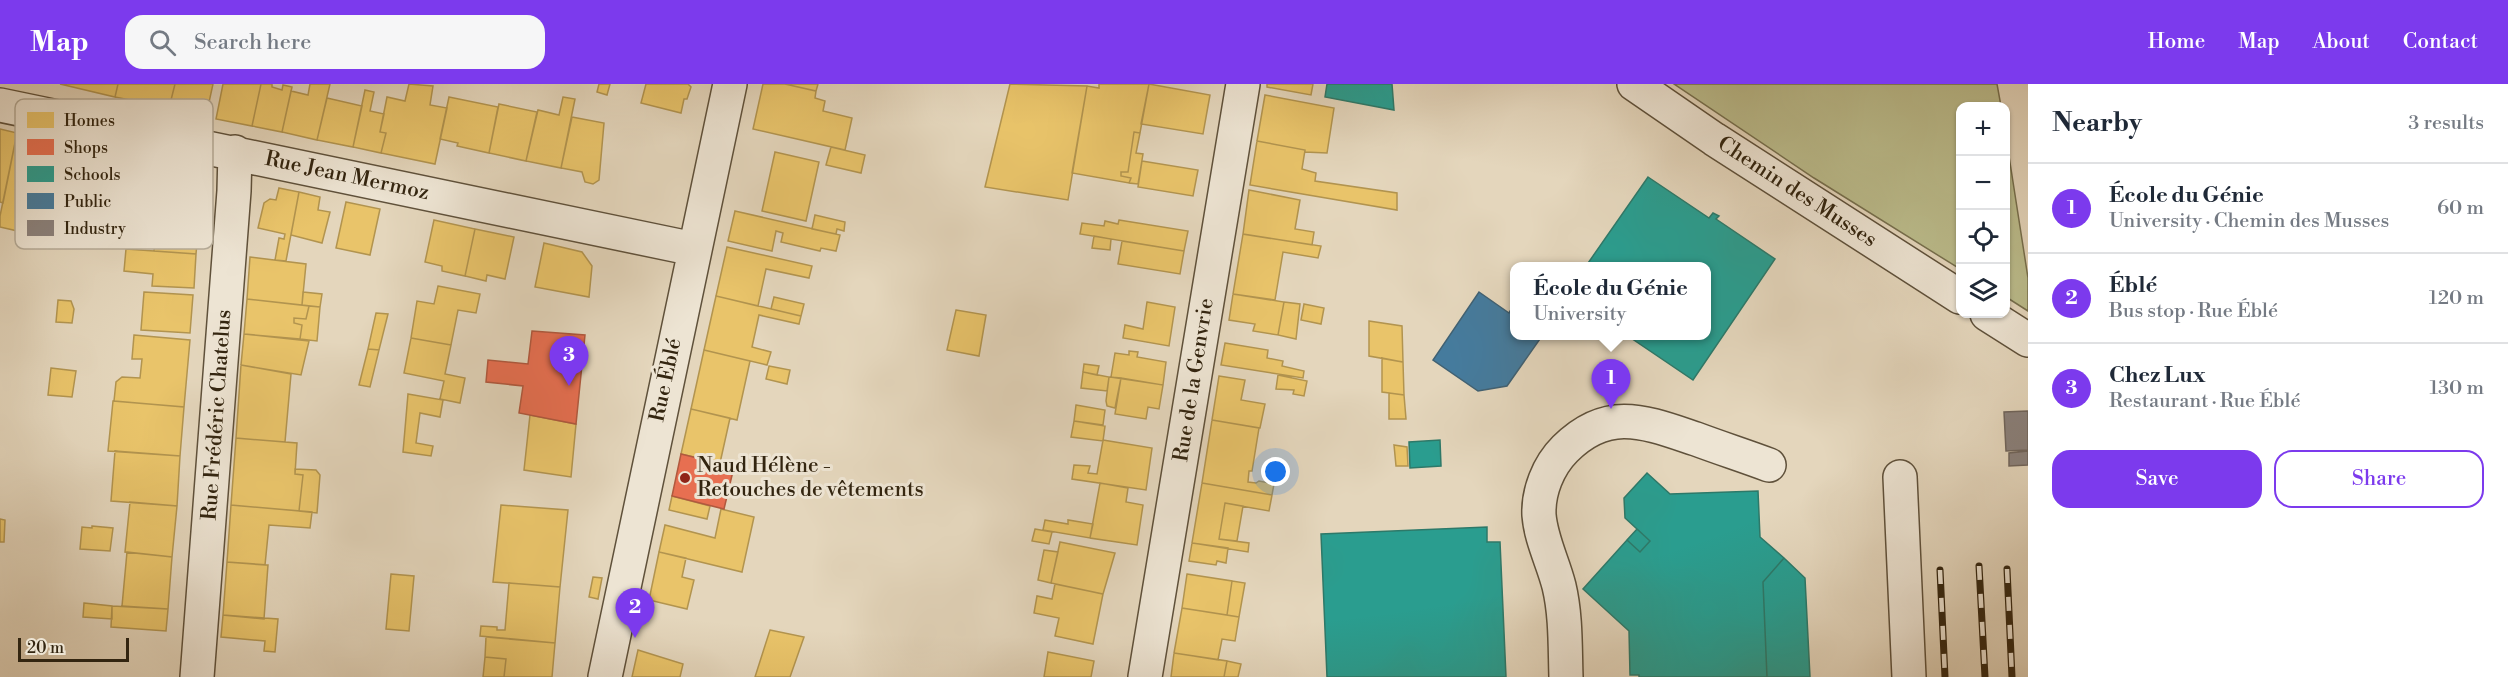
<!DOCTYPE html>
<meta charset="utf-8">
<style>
:root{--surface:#fff;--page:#f6f6f7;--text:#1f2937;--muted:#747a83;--line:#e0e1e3;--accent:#7c3aed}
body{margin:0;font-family:"Libre Bodoni",serif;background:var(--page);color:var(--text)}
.controls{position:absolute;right:18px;top:18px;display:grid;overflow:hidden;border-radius:12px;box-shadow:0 2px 4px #0004}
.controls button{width:54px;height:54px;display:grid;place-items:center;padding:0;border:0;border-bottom:2px solid var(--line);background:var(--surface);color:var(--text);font:30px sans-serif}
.scale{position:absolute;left:18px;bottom:15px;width:111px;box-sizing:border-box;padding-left:6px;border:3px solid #332510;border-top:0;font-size:16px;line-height:21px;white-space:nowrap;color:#332510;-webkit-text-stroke:4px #ede4d3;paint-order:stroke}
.you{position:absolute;left:1276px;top:388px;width:21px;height:21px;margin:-15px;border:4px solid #fff;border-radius:50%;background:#1a73e8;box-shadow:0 0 0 9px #1a73e833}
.badge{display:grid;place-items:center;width:39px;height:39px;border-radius:50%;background:var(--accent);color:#fff;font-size:20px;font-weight:700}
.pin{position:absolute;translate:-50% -50px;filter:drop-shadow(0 2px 3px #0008)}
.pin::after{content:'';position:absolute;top:32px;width:21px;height:18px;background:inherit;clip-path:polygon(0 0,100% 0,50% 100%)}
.popup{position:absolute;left:1510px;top:178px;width:201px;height:78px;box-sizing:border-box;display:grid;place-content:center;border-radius:12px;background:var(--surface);filter:drop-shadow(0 2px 4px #0005);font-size:20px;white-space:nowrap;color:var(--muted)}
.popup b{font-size:22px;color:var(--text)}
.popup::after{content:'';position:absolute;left:50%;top:100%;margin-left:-12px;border:12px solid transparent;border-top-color:var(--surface)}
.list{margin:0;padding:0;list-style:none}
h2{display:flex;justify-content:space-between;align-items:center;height:78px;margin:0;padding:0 24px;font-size:26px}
h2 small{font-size:20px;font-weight:400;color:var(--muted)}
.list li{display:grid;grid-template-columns:39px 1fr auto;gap:18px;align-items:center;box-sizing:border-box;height:90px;padding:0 24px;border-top:2px solid var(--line)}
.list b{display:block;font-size:22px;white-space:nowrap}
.list p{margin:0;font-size:20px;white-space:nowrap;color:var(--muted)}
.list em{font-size:20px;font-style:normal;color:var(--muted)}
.actions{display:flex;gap:12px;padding:18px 24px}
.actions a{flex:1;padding:14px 0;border:2px solid var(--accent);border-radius:18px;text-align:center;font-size:21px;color:var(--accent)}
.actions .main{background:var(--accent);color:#fff}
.icon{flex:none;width:33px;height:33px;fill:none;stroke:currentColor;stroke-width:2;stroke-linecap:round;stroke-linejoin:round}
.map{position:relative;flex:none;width:2028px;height:593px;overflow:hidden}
header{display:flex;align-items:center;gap:36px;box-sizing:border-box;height:84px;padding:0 30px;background:var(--accent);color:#fff}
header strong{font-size:28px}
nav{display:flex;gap:33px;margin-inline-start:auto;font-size:21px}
.search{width:420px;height:54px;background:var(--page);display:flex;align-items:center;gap:15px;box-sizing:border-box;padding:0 21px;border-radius:18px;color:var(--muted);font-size:22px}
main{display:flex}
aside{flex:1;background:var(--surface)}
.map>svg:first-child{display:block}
.green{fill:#bbbc8c;stroke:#77704e;stroke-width:1.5}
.homes{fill:#e9c46a;stroke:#b2944f;stroke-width:1.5}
.shops{fill:#e76f51;stroke:#b1593e;stroke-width:1.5}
.schools{fill:#2a9d8f;stroke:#2d7969;stroke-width:1.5}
.public{fill:#457b9d;stroke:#406173;stroke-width:1.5}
.industry{fill:#8a817c;stroke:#70655c;stroke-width:1.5}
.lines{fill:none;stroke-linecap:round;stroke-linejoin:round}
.minor-casing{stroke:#5f513b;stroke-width:36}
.minor{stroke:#ede4d3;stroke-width:33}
.rail-casing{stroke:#332510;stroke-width:7}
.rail{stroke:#ede4d3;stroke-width:4.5;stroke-dasharray:14;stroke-linecap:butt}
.poi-dot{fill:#8f2418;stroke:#ede4d3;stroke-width:2}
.labels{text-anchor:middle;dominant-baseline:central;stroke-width:6;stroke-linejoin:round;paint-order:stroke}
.street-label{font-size:21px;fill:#332510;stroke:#ede4d3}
.poi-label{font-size:21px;fill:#332510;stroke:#ede4d3;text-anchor:start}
.key{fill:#ede4d3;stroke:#b5ab98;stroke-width:1.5}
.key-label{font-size:16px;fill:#332510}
</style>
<header>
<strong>Map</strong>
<div class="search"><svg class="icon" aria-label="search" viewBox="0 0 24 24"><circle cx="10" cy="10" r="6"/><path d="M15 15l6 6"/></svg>Search here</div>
<nav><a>Home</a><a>Map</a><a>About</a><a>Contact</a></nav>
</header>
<main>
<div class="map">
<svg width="2028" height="593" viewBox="0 0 2028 593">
<rect width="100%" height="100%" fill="#e4d6bc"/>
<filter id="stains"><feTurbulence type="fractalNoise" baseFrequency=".00333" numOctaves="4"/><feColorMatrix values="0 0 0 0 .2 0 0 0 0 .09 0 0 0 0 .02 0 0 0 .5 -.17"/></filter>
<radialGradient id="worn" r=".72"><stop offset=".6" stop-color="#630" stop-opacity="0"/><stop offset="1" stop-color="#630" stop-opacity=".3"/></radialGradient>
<path class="green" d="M1674,0H1997L2001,22H1960V185L1814,94Z
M2006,53L2028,194V227L2006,213Z"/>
<path class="homes" d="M60,0H118L115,13Z
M118,0H175L169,24L115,13Z
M175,0H213L206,32L169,24Z
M223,0H261L252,42L216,35Z
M261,0H272V3L282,6L283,1L292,3L282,48L252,42Z
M310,0H330L317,56L282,48L291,7L308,11Z
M409,0L433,2L430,21L447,24L435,80L381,69L386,49L380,48L387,13L405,17Z
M599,0H610L607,11L597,8Z
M646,0H688L691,3L687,15H684L681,29L641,19Z
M763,0H785L816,7L815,14L825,17L823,27L852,34L845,66L753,45Z
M785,0H818L816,7Z
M1010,0L1087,2L1068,116L985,103Z
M1099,0H1149L1140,49L1134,48L1128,88H1121V92L1131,94L1129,99L1072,89L1087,2L1099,4Z
M1149,0L1210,11L1203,50L1141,40Z
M1267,0H1313L1311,11L1267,3Z
M365,6L374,8L370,27L384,30L380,48L386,49L381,69L353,63Z
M1265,11L1334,24L1327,69L1305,68V66L1257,57Z
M449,13L498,23L489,69L457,62L458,59L440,55Z
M563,13L575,15L561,84L526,77L538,26L559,31Z
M327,14L362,22L353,63L317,56Z
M499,20L537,28L526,77L489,69Z
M572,33L604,39L599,96L593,100L585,98L582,88L561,84Z
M0,45L17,49L3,119L0,118Z
M1134,48L1140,49L1136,69L1143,70L1138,100L1129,99L1131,94L1121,92V88H1128Z
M17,49L72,61L66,137L25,128L22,148L0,143V132Z
M1257,57L1305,66L1302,85L1316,89L1315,97L1397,109V126L1250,101Z
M72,61L92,65L88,94L69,90Z
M831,63L865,71L861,89L826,81Z
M775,68L819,78L806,137L762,127Z
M135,74L181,84L177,136L98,129L99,117L117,120L116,125L130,126Z
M1142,77L1198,86L1193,112L1138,103Z
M111,101L132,103L131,117L110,114Z
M279,104L299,108L286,177L275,176L279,154L284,155L285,150L258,144L264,119L270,115L276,116Z
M1249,106L1300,116L1295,145L1314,148L1312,161L1243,150Z
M299,108L320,113L318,126L330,128L322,159L291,151Z
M346,118L380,125L370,171L336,164Z
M735,127L840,151L836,167L821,164L820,167L781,158L783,149L776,147L772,167L728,157Z
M815,131L845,138L844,147L837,145L836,150L812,145Z
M157,134L199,137L196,170L154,167Z
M434,136L475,145L465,192L442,187V182L425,178Z
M1119,136L1188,147L1184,167L1080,150L1082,139L1104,142L1105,137L1118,140Z
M475,145L514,153L505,195L487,191L486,197L465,192Z
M1243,150L1321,162L1318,174L1283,168L1275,216L1233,210Z
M1094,152L1111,155L1110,166L1092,164Z
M1122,157L1184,167L1180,190L1118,180Z
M544,159L582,168L592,182L589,213L535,203Z
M727,163L812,182L809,194L766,185L758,222L716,212Z
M126,165L196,170L194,204L152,202L153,190L124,187Z
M250,173L306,180L302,221L247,215Z
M438,202L480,210L476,229L458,226L451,261L411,254L417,217L434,220Z
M144,208L193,211L190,249L141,246Z
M303,208L322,210L320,223L302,221Z
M1233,210L1284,218L1278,251L1253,247L1255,240L1229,236Z
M716,212L801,232L799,240L759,231L752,263L771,268L767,281L704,266Z
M774,213L804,220L801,232L771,225Z
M247,215L309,222L306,235L294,234V239L302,241L300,255L244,250Z
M58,216L71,217L74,225L72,239L56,238Z
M1147,218L1175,223L1169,262L1123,254L1125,241L1143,245Z
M1284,218L1300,220L1296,255L1278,251Z
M1304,220L1324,224L1321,240L1301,236Z
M309,222L320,223L317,257L300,255L302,241L294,239V234L306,235Z
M956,226L986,231L979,272L947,266Z
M376,229L388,230L379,266L368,265Z
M1369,237L1402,242L1403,278L1369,272Z
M244,250L309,257L301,291L241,281Z
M134,251L190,256L184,323L114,317L116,298L122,293L140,294L142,275H132Z
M411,254L451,261L445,290L465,294L460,319L440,315L444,297L404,289Z
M1225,259L1268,266L1267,274L1283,277L1282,282L1304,287L1303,294L1221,281Z
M368,265L379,266L370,303L359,301Z
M704,266L750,277L737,336L691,325Z
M1129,267L1138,268L1137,273L1166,278L1163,301L1111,293L1115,269L1129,271Z
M1382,274L1403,278L1404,311L1382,308Z
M1084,280L1099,282L1097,291L1083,288Z
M241,281L291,290L285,358L236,354Z
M769,282L790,286L787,300L766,295Z
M51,284L76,287L72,313L48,311Z
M1083,288L1109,293L1107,307L1081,304Z
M1278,291L1307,297L1304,312L1293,310L1294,306L1276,305Z
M1219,292L1245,296L1241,316L1265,320L1260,344L1212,336Z
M1109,293L1121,294L1115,324L1107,322L1106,317Z
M1121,294L1163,301L1159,325L1148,323L1146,335L1115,330Z
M1389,309L1404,311L1406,335H1389Z
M408,310L443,316L440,333L420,329L416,359L433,362L431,372L403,368Z
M113,317L184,323L180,372L108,367Z
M1076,321L1105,326L1103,341L1074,337Z
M691,325L730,334L720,379L681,370Z
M530,331L576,340L571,393L524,386Z
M1212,336L1259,344L1252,387H1249L1248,398L1256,399L1259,397L1274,400L1272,411L1202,399Z
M1074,337L1105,342L1103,357L1071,353Z
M236,354L297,359L295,390L303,391L299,427L231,421Z
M1103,356L1152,364L1146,406L1072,395L1074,381L1090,382L1088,389L1097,390Z
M1394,361L1407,363L1408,382H1396Z
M115,367L180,372L177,422L111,417Z
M295,385L316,386L320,391L317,429L299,427L303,391L295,390Z
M1100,399L1128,404L1126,418L1143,421L1137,461L1090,454Z
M1202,399L1272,411L1269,427L1225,419L1219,455L1249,459L1248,468L1192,459Z
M672,412L710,422L707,435L669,426Z
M130,418L177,422L172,473L125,468Z
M1225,419L1243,422L1237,457L1219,455Z
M231,421L312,428L310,444L269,441L265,481L227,478Z
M501,421L568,426L560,503L493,498Z
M721,425L754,433L742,488L659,468L665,441L715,454Z
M0,435L5,436L4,458H0Z
M1045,436L1068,440V436L1093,440L1090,454L1043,446Z
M92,442L113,444L110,467L80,465L82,443L92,444Z
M1035,445L1052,448L1049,460L1032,457Z
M1060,458L1115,469L1103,510L1051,499Z
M1192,459L1228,464L1226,479L1217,477L1216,481L1189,477Z
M1044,466L1058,468L1051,499L1038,496Z
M127,468L172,473L168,525L122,522Z
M659,468L686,474L682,493L694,496L687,525L649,516Z
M227,478L268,481L264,535L223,531Z
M391,490L414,492L409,547L386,545Z
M1187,490L1232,497L1227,531L1182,524Z
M593,493L602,494L598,515L589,513Z
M1232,497L1245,499L1239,533L1227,531Z
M509,499L560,503L555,559L480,552L481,542L497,543V546H505Z
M1055,500L1103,510L1093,560L1055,552L1059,534L1034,529L1037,512L1052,515Z
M84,519L112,522V535L83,533Z
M112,522L168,525L166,547L111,543Z
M1182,524L1239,533L1235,557L1222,555L1218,576L1174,569Z
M223,531L278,535L275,568L264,567L265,557L221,553Z
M770,546L804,553L790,593H755Z
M486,553L555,559L552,593H504L506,575L485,573Z
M638,566L683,580L680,593H632Z
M1048,568L1094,577L1091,593H1044Z
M1174,569L1227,577L1224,593H1171Z
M485,573L506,575L504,593H483Z
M1227,577L1241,580L1238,593H1224Z"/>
<path class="shops" d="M532,247L585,251L576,340L519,329L523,302L486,298L488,276L528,280Z
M681,370L734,383L724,425L672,412Z"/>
<path class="schools" d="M1327,0H1392L1394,26L1325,13Z
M1648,93L1709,134L1713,129L1719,132L1716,135L1775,175L1693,296L1628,252H1707V182H1586Z
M1440,356L1441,382L1410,384L1409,358Z
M1647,389L1670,410L1758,407L1760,453L1784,474L1763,498L1767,593H1639V591H1630L1629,547L1583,505L1627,456L1640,468L1650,457L1625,434L1624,414Z
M1487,443V458H1500L1506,593H1327L1321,450Z
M1637,445L1650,457L1640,468L1627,456Z
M1784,474L1805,494L1810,593H1767L1763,498Z"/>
<path class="public" d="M1479,208L1509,229L1515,219V252H1542L1507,302L1478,307L1433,276Z"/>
<path class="industry" d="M2028,327V366L2006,367L2004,328Z
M2028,367V381L2009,382V369Z"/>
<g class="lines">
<defs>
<path id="minor" d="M1634,0L1714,55L1960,213
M0,21L694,165
M1987,230L2028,256
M1900,393L1909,593
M197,593L234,107L235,68
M605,593L730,0
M1145,593L1243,0
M1566,593C1565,563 1566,531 1559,502C1553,478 1541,456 1539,431C1538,408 1548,382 1565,365C1608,322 1645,338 1696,355C1720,364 1745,372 1769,381"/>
</defs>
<use href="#minor" class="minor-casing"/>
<use href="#minor" class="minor"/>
<defs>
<path id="rail" d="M1979,482L1985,593
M2007,485L2012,593
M1940,486L1945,593"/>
</defs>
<use href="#rail" class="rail-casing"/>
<use href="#rail" class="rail"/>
</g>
<circle class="poi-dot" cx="685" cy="394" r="6"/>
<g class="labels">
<g class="street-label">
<text transform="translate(347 92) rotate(12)">Rue Jean Mermoz</text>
<text transform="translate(1797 108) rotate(33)">Chemin des Musses</text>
<text transform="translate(666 296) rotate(-78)">Rue Éblé</text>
<text transform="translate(1194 296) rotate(-81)">Rue de la Genvrie</text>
<text transform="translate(217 331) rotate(-86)">Rue Frédéric Chatelus</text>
</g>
<g class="poi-label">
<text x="697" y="382">Naud Hélène -<tspan x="697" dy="24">Retouches de vêtements</tspan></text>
</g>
</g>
<rect x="15" y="15" width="198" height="150" rx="9" class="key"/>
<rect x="27" y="28" width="27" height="16" fill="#e9c46a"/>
<rect x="27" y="55" width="27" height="16" fill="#e76f51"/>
<rect x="27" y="82" width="27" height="16" fill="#2a9d8f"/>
<rect x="27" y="109" width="27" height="16" fill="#457b9d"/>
<rect x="27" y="136" width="27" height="16" fill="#8a817c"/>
<g class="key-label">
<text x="64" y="42">Homes</text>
<text x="64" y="69">Shops</text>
<text x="64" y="96">Schools</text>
<text x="64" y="123">Public</text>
<text x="64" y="150">Industry</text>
</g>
<rect width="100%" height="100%" filter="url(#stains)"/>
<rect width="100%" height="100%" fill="url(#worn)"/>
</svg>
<div class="controls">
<button>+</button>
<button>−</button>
<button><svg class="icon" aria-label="locate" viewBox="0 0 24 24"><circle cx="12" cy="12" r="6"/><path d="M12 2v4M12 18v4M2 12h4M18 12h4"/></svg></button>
<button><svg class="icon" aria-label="layers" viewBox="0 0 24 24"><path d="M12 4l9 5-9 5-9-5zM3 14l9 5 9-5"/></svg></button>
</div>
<div class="scale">20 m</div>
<div class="you"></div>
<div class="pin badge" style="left:1611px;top:325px">1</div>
<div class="popup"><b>École du Génie</b>University</div>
<div class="pin badge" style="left:635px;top:554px">2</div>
<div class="pin badge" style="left:569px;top:302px">3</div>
</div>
<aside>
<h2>Nearby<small>3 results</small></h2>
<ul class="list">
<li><span class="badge">1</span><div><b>École du Génie</b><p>University · Chemin des Musses</p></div><em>60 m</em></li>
<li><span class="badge">2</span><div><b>Éblé</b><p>Bus stop · Rue Éblé</p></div><em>120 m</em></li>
<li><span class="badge">3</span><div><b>Chez Lux</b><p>Restaurant · Rue Éblé</p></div><em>130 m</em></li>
</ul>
<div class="actions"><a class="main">Save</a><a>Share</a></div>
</aside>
</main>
